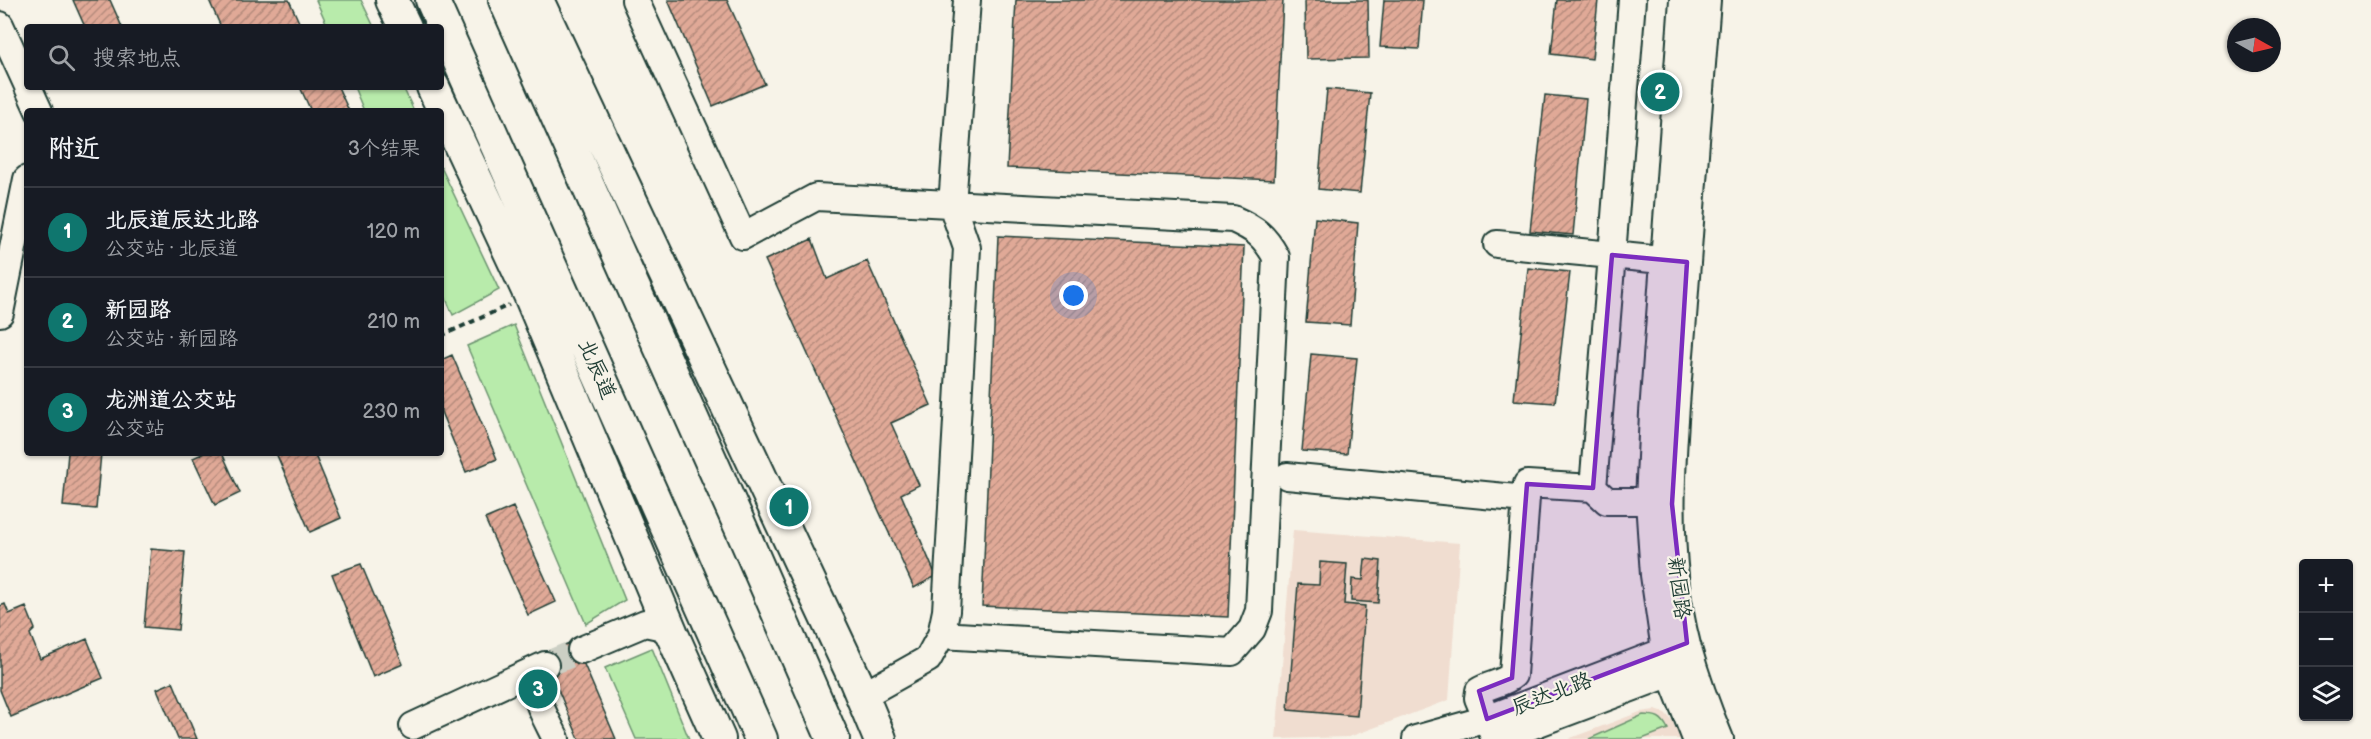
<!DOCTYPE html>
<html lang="zh">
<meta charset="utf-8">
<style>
:root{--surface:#171b24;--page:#20242c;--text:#f1f3f6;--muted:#9ea1a6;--line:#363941;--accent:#0f766e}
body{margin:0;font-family:"Balsamiq Sans","LXGW WenKai TC",sans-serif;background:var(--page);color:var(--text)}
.controls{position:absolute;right:18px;bottom:18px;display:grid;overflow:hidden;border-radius:6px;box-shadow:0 2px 4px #0004}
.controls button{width:54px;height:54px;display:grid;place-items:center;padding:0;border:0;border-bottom:2px solid var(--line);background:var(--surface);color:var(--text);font:30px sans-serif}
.compass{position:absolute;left:2227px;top:18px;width:54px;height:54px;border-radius:50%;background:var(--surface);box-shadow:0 2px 4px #0004;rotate:98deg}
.you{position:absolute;left:1074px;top:296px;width:21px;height:21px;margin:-15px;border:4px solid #fff;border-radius:50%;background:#1a73e8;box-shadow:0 0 0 9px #1a73e833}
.badge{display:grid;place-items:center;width:39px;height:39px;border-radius:50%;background:var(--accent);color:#fff;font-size:20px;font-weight:700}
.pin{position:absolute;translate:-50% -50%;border:3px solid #fff;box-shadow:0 2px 6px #0006}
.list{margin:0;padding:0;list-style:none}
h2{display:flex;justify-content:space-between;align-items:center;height:78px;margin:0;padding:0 24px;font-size:26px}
h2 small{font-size:20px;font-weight:400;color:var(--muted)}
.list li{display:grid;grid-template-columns:39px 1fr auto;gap:18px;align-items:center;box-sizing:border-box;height:90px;padding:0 24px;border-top:2px solid var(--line)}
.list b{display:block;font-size:22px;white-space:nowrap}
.list p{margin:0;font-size:20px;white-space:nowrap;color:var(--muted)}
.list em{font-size:20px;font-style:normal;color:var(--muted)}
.icon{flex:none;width:33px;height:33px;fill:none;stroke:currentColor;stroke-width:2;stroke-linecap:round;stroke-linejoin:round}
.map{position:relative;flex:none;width:2371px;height:739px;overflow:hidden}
.search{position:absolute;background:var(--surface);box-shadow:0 2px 4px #0004;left:24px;top:24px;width:420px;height:66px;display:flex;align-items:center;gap:15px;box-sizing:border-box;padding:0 21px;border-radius:6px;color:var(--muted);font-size:22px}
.panel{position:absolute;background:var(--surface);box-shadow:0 2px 4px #0004;left:24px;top:108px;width:420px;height:348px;border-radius:6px}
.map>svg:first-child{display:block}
.built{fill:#f0ddd0}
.grass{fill:#b8ebab;stroke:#6c9470;stroke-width:1.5}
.building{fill:url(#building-hatch);stroke:#1f3d34;stroke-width:1.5}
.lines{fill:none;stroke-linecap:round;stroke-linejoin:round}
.minor-tunnel{stroke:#cccfc4;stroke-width:26;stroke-dasharray:26 13;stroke-linecap:butt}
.minor-casing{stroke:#1f3d34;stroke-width:30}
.major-casing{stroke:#1f3d34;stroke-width:36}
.path{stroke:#1f3d34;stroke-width:4;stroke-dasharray:6 4.5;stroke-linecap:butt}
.minor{stroke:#f7f3e8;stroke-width:26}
.major{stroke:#f7f3e8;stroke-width:32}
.marked{fill:#7b2cbf;fill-opacity:0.2;stroke:#7b2cbf;stroke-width:4.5;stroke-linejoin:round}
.labels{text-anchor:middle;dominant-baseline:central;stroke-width:4.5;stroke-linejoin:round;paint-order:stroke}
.street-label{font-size:21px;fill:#1f3d34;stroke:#f7f3e8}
</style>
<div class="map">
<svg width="2371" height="739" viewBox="0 0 2371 739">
<defs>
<pattern id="building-hatch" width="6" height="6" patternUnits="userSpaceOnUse" patternTransform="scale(1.5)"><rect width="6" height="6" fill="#e0a997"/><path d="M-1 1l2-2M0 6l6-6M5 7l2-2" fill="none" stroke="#b58b7c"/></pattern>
</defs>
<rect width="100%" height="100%" fill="#f7f3e8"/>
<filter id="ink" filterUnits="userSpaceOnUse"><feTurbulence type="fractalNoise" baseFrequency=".0167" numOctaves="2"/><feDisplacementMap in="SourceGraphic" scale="12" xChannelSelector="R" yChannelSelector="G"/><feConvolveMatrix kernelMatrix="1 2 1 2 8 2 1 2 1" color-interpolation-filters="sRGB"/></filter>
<g filter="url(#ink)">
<path class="built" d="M1293,530L1460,543L1449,700L1349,737L1276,739Z
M1655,710L1665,713L1672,720L1680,739H1568L1640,712Z"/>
<path class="grass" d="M316,0H361L374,27H328Z
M354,87H403L414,111H364Z
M441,167L499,290L453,315L441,287Z
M514,325L625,600L586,624L467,346Z
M652,648L689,739H636L605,668Z
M1643,715C1657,715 1662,717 1668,729L1642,739H1589Z"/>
<path class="building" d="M73,0H110L122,27H85Z
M209,0H289L299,22L287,27H221Z
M668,0H727L765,84L713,106Z
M1016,0H1283L1274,180L1007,168Z
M1305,0H1368L1369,58L1306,59Z
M1384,0H1423L1419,49L1380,47Z
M1557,0H1598L1592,59L1551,54Z
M300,87H338L349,111H311Z
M1327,89L1370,93L1360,193L1318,189Z
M1545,95L1586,99L1573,235L1530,231Z
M1315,218L1358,223L1350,325L1306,322Z
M998,236L1244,247L1228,617L982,606Z
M812,239L827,279L867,261L931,405L891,423L919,485L901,494L936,576L914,588L765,260Z
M1528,268L1570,272L1555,403L1514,400Z
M1311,354L1357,358L1347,454L1302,451Z
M452,355L497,459L466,472L441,412V360Z
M68,453H101L96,509L63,506Z
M204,453H222L240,493L215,505L193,458Z
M276,453H314L341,518L310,532Z
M513,507L556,602L528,615L485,519Z
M151,549L185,552L178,630L144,627Z
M1365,559L1381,561L1378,603L1351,601L1352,579L1363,580Z
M1320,562L1347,564L1344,604L1365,606L1357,716L1288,710L1298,584L1319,585Z
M361,564L403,664L373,677L332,574Z
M5,604L9,614L26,607L35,629L30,634L40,659L87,639L103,678L11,717L0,690V606Z
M574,641L616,739H579L543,654Z
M173,682L197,739H178L157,689Z"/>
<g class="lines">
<path class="minor-tunnel" d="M545,665L581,650"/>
<defs>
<path id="minor" d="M635,0L743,236L816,197L1233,219C1255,229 1264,235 1276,257L1259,611L1252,629L1232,652L941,635
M1683,0L1653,413L1649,501L1654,575L1665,650L1670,673L1696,739
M1707,0C1699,101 1691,203 1684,304C1676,415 1659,536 1687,645C1696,677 1707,708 1720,739
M0,25L27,84
M28,87L39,111
M1497,244L1612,255L1632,0
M0,313L27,179
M1287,476L1526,499
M1593,488L1607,501H1649
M581,650L645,623L659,626L672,634
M545,665C522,683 547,719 556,739
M862,696L928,659L941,635L946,611L967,248L952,205L967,0
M413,726L545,665
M1416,739L1487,719L1681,645
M1495,739L1478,698L1479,691C1489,684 1503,684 1513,675L1527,484L1593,488L1612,255L1681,262
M1496,739L1687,667"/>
<path id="major" d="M392,0L405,27
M432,0L761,739
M505,0L741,528L833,739
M537,0L855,679L880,739
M433,87L530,295L672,634L719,739"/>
</defs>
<use href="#minor" class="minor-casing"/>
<use href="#major" class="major-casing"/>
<path class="path" d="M441,336L509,305"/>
<use href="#minor" class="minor"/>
<use href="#major" class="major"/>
</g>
</g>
<path class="marked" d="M1612,255L1687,262L1672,504L1687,643L1487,719L1479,691L1512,678L1527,484L1593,488Z"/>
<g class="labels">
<g class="street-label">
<text transform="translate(597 369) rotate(66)">北辰道</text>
<text transform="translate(1679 588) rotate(83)">新园路</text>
<text transform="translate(1552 694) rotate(-21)">辰达北路</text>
</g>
</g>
</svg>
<div class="controls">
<button>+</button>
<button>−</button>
<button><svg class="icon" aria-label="layers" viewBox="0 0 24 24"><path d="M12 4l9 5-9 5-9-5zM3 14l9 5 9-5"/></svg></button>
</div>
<svg class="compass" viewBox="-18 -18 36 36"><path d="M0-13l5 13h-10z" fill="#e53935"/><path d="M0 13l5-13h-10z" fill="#9ea1a6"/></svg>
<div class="you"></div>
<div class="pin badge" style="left:789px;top:507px">1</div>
<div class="pin badge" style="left:1660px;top:92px">2</div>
<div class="pin badge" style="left:538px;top:689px">3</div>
<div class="search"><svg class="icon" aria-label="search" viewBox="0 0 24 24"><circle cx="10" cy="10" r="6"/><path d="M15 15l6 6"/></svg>搜索地点</div>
<section class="panel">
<h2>附近<small>3个结果</small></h2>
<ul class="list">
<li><span class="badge">1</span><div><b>北辰道辰达北路</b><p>公交站 · 北辰道</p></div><em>120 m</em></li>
<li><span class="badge">2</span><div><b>新园路</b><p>公交站 · 新园路</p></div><em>210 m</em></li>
<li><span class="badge">3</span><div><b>龙洲道公交站</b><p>公交站</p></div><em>230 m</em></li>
</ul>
</section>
</div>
